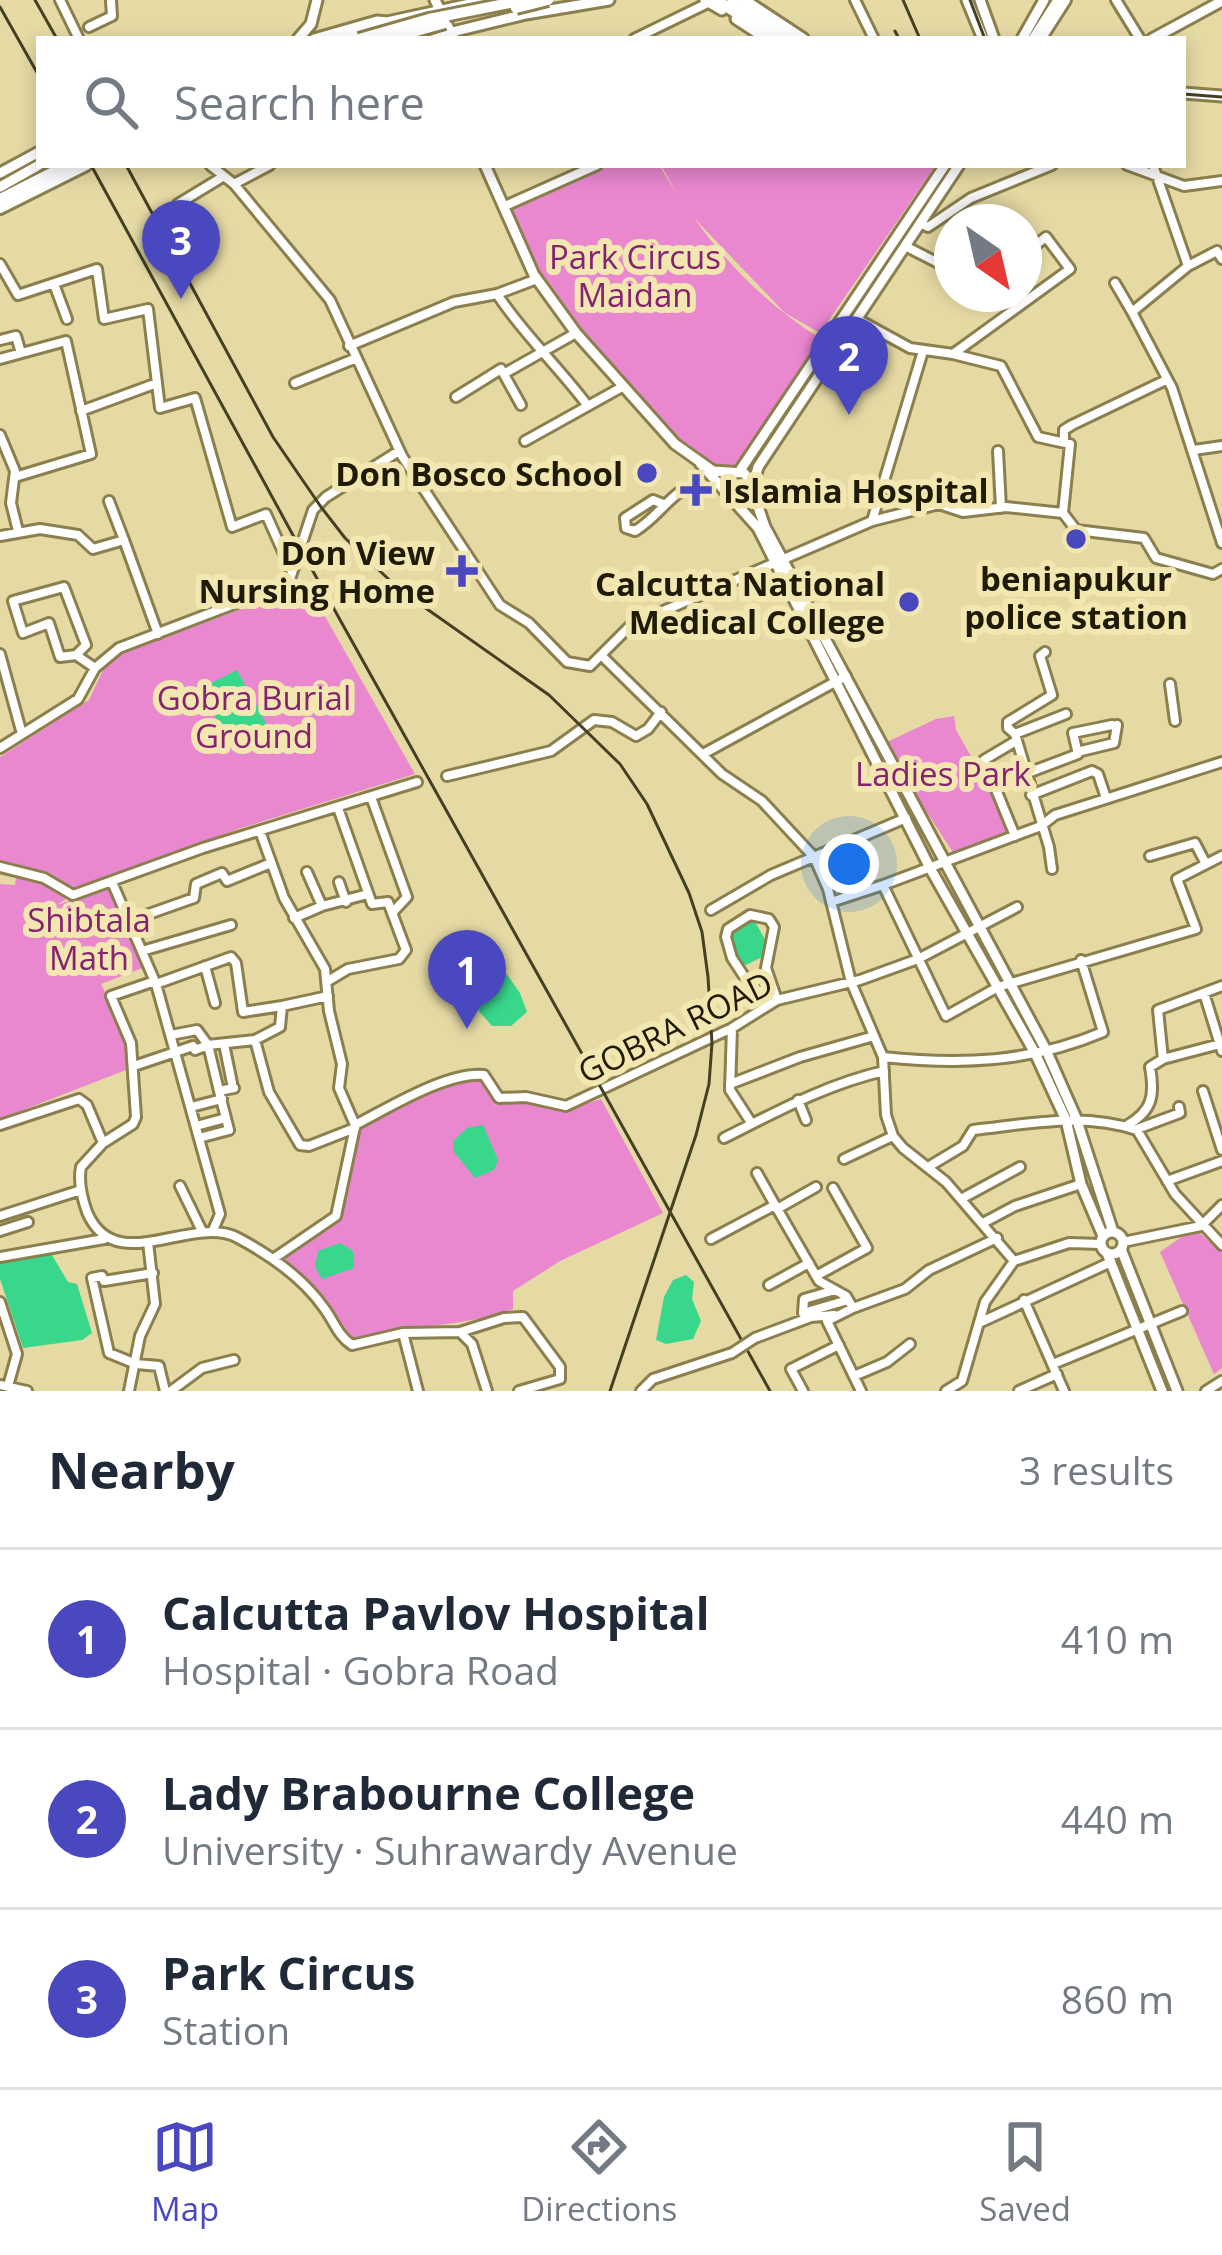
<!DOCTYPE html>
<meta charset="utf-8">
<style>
:root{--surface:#fff;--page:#f6f6f7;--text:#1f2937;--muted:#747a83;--line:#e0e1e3;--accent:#4948be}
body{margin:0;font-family:"Open Sans",sans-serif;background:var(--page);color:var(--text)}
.compass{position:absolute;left:934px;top:204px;width:108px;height:108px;border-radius:50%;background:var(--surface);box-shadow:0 6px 18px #0003;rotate:146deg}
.you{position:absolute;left:849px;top:864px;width:42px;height:42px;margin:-30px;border:9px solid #fff;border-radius:50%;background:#1a73e8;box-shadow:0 0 0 18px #1a73e833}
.badge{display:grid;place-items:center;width:78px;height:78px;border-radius:50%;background:var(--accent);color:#fff;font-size:39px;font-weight:700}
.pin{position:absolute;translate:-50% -99px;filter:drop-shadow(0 3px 6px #0008)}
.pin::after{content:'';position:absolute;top:63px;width:42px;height:36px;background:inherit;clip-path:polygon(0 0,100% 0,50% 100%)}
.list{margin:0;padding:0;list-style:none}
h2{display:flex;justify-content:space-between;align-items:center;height:156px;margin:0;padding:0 48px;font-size:51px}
h2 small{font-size:39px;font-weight:400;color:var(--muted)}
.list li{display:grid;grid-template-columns:78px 1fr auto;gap:36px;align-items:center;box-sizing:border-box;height:180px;padding:0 48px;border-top:3px solid var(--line)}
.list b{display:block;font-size:45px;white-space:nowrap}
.list p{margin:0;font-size:39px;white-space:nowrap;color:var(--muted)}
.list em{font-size:39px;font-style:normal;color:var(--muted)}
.icon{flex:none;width:66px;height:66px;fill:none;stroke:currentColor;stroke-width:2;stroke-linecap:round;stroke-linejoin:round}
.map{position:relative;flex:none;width:1222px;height:1391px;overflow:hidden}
.search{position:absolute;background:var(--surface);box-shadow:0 6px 18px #0003;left:36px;right:36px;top:36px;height:132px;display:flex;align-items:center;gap:30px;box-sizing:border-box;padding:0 42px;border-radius:0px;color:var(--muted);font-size:45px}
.sheet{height:696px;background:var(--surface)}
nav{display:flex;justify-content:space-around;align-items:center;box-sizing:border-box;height:168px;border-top:3px solid var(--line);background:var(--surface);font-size:33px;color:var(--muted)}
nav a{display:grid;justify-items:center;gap:6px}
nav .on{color:var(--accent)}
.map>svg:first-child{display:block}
.green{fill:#e987cf}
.water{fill:#38d78c}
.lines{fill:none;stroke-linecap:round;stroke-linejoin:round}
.minor-casing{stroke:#8a7f4d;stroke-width:14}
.major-casing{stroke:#8a7f4d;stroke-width:15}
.highway-casing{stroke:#8a7f4d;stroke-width:16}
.minor{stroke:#fff;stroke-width:8}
.major{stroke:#fff;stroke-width:9}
.highway{stroke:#fff;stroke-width:10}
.tram{stroke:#454024;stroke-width:3}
.rail{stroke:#454024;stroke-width:3}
.minor-bridge-casing{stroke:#8a7f4d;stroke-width:14;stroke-linecap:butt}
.highway-bridge-casing{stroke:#8a7f4d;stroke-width:16;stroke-linecap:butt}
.minor-bridge{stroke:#fff;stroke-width:8}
.highway-bridge{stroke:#fff;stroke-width:10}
.poi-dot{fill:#4948be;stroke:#f2e6b1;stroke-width:4.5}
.labels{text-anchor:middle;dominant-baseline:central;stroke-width:12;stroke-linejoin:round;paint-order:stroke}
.park-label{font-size:33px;fill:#862371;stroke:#f2e6b1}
.poi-label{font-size:33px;font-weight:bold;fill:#1f1b06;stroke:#f2e6b1;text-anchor:end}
.street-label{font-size:33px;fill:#1f1b06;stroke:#f2e6b1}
</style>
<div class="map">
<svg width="1222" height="1391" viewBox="0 0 1222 1391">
<rect width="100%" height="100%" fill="#e5d9a4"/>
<path class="green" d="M605,165H659L677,194L661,165H936L820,333L785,313L694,218C729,267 772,309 823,340L735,479L675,440L574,329L537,273L511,207L588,176Z
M303,578L415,774L238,829L71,891L48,873L0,861V757L89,700L104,668L123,653L282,594L294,589Z
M954,716L956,730L1002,811L1009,834L1003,841L956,857L898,768L891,746L885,743L936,719Z
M16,877L45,884L66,899L57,905L108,886L145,967L101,984L122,1026L131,1068L0,1119V884L15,885Z
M469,1078H483L495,1105L525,1100L562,1111L601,1099L663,1213L560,1261L513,1291V1309C460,1329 405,1324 351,1339L324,1299L284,1259L336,1224L344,1203L360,1127L406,1102Z
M1194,1228L1222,1253V1368L1214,1374L1160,1252Z"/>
<path class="water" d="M237,670L266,723L261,730L227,743L203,691L211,683Z
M753,918L767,943L762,957L746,965L732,962L725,932Z
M494,966H501L520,993L527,1012L511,1026H492L478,1010L473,980Z
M483,1125L498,1160L494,1170L475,1178L454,1152L453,1141L467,1128Z
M340,1243L353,1251L354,1268L322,1279L315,1267L318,1251Z
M49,1250L68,1282L77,1284L92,1333L82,1340L23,1348L0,1279V1257Z
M686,1275L694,1282L692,1299L701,1321L693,1339L666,1344L656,1340L664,1297L673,1280Z"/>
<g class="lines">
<defs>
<path id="minor" d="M60,0L79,39
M855,0L874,39
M1116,0L1140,39
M89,27L112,16L111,1
M433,39L452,32
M634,39L710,2
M210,165L234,184
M270,165L234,184L330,300L402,456L500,605L529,623L567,662L590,666L631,625L872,521L939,504L963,512L1006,507L1063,513L1076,530L1144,538L1156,558L1213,574L1222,569
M1127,165L1184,186L1222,181
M1153,165L1188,266
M178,204L224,176
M505,206L597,165
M920,223L928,227L971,198L1052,165
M905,246L952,270
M1222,259L1217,251L1188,266L1132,312L1172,388L1222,543
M0,264L18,295L97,269L104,319L148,309L160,408L195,398L232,527L266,514L292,572
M1115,283L1132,312
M54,284L67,319
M497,294C523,334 559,367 588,406
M982,299L986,294
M857,319L910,348L953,354L1070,269L1046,237L1024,254
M0,340L16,336L21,353
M349,346L454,302L497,294L537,279
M953,354L1001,366L1038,437L1070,444L1063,513
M0,359L66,341L91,454L15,477
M507,372L576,333
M295,383L354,359
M456,397L501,369L521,405
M81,411L157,383
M0,435L15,471L11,503L18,531
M1064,440V430L1072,425L1166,380
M525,441L622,387
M1194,450L1222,446
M998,451L1001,508
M109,501L124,540
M663,504L653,500L625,518L626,528L635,531C656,518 663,504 681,491
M872,521L923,351
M0,536L40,529L78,535L93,549L124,540L158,634
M1045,652L1040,656L1052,695L1008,722V728L1015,734L1049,847L1052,869
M0,654L22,734
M76,655L60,657L49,623L23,633L13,601L64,587L86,645L76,655L95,668
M602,656L722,774L762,801L814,857L828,889L851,982L883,1057L886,1115L893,1136L903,1148L946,1182L1014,1261L1069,1243L1101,1244
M1170,684L1175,721
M1015,734L1066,714
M0,748L78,699L95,668L119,648L284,585L290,579L313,510L326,497L399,451
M1077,752L1114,743L1117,725
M703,754L846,676
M1222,762L1055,815L1041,826L883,885L946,1016L998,987L1196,929L1177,879L1222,856
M1025,774L1078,754L1073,733L1112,725
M447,776L551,751L594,720L612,722L636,736L648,729L661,712
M1031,795L1092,771L1098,774L1106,798
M371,797L407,897L393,912
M260,831L284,898L325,969L329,1011L342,1064L339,1088L355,1125
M1015,836L984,760L1016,741
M1150,856L1195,843L1206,864
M0,867L44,878L73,895L203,848L417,782
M307,872L322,906L368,894
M112,882L156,984L220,1214L213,1230
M339,882L346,902
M831,902L883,885
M711,910L771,875L906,818
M294,918L322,906
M129,921L194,898L196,884L222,873L227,881L271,863
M142,951L231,925
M205,966L215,1003
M155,981L111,996L131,1043L136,1117L133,1124L103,1143L81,1167C78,1182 82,1198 87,1212C115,1279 192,1213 238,1238C270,1255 303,1278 324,1308C334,1321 338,1336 352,1345L403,1333L460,1332L472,1344L487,1391
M328,981L348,969L399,959L406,950L388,902L372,904L338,808
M156,984L231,957L236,963L243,1012L282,1006
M772,987L759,992L753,990L732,958L726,937L728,929L750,915L769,919L774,927L766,968L777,1000
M1204,993L1222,1051
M732,1028L730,1090L752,1124
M171,1035L197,1030L208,1045L255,1040L280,1027L282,1006L328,996
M255,1040L269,1092L300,1145L309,1146L355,1128
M224,1044L232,1083
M883,1057C960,1065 1030,1063 1103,1032L1081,960
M1163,1059L1220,1044
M134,1066L193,1046L195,1050L208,1045L219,1091
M730,1084L800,1057L874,1036
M1203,1091L1222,1150
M798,1100L806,1120
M191,1107L222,1099
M0,1125L79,1099L87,1105L103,1143
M355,1125C388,1108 448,1071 484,1075L499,1098L526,1097L566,1106L732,1028L777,1000L860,980L918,959L1017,907
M196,1126L226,1118
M1126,1126C1153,1111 1155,1095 1150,1067L1163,1059L1158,1010L1222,986
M1137,1129L1180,1113L1179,1107
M199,1138L229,1130L219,1091L234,1088
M724,1138C776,1112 827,1084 884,1071
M844,1159L893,1136
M928,1167L963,1146L973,1130C1029,1124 1082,1112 1137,1130L1175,1194L1222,1245
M757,1173L775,1205
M1167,1181L1222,1161
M180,1186L202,1231
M961,1199L1020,1167
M777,1209L816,1187
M0,1216L81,1190
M983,1223L1015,1206L1081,1184
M0,1231L28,1222
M711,1239L775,1205L819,1281L846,1296L853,1308L827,1321L861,1391
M1123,1242L1201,1226L1222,1205
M0,1257L104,1239
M273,1259L336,1216L355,1127
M153,1273L104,1281L102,1276L92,1278L109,1353L136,1364L159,1366L165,1391
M816,1276L867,1248L833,1188
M769,1285L809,1263
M835,1290L804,1299L803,1313L848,1300
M1024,1300L1064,1391
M0,1302L17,1354L8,1386
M853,1308L905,1289L929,1270L997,1238
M979,1323L1111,1262
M460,1332L504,1318L523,1317L560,1367V1379L519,1391
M403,1333L418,1391
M755,1338L811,1317L834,1315
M1053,1364L1182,1311
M854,1376L887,1362L910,1344
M0,1385L27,1391
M129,1391L140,1336L155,1304L148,1242
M171,1391L202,1368L234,1360
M641,1391L653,1379L732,1353
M803,1391L791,1369L839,1345
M946,1391L962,1381L985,1302L1014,1261
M1019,1391L1057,1374
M1206,1391L1222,1381"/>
<path id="major" d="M435,0L454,39
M705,0L722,10
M967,0L983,39
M980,0L994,39
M736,19L767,39
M452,32L526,14L609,0
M298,39L311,24L317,0
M314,39L377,21L387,22L488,0
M342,39L387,22
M1022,39L1044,0
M1033,39L1058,0
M1152,39L1222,1
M1183,93L1222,96
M485,165L534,275L576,333L675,444L713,471L744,473L752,483
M959,165L758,467L752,489L765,527L1046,1050L1076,1118L1113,1232
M0,173L39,152
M0,187L39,165
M700,463L758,528L930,868L1035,1053L1066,1120L1081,1184L1103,1236
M739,472L945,165
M1101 1243a11 11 0 1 1 22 0a11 11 0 1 1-22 0Z
M1121,1249L1177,1391
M1107,1253L1162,1391"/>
<path id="highway" d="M716,0L778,39
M744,0L803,39
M732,2L790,39
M1040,39L1065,0
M0,199L67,165
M0,208L86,165"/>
</defs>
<use href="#minor" class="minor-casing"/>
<use href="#major" class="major-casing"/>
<use href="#highway" class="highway-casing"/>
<use href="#minor" class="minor"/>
<use href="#major" class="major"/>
<use href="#highway" class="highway"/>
<path class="tram" d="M903,0L920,39
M970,0L985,39
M895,31L899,39
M1183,94L1222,97"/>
<path class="rail" d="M35,0L57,39
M0,7L39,76
M91,165L300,548L770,1391
M126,165L273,437L321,507L345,538L400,590L549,695L620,764L647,804L689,893L702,932L708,977L712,1043L709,1084L696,1135L610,1391"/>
<defs>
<path id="minor-bridge" d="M732,1353L755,1338"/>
<path id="highway-bridge" d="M516,8L548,0
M359,39L429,19L525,0
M388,39L445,23"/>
</defs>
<use href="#minor-bridge" class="minor-bridge-casing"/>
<use href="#highway-bridge" class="highway-bridge-casing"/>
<use href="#minor-bridge" class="minor-bridge"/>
<use href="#highway-bridge" class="highway-bridge"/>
</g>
<g class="poi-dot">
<circle cx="647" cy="473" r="12"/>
<path d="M690 472h12v12h12v12h-12v12h-12v-12h-12v-12h12z"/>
<circle cx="1076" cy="539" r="12"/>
<path d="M456 553h12v12h12v12h-12v12h-12v-12h-12v-12h12z"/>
<circle cx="909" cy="602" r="12"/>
</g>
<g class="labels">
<g class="park-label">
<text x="635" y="256">Park Circus<tspan x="635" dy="38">Maidan</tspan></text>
<text x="254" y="697">Gobra Burial<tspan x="254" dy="38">Ground</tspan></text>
<text x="943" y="773">Ladies Park</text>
<text x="89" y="919">Shibtala<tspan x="89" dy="38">Math</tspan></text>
</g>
<g class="poi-label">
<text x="623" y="473">Don Bosco School</text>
<text x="723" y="490" text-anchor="start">Islamia Hospital</text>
<text x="435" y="552">Don View<tspan x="435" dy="38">Nursing Home</tspan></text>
<text x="1076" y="578" text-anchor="middle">beniapukur<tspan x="1076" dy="38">police station</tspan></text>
<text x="885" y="583">Calcutta National<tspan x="885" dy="38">Medical College</tspan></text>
</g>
<g class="street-label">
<text transform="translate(675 1027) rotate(-26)">GOBRA ROAD</text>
</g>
</g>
</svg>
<svg class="compass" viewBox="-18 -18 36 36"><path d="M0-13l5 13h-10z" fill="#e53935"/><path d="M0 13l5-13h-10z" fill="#747a83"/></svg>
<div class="you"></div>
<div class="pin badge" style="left:467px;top:1029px">1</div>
<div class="pin badge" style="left:849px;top:415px">2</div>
<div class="pin badge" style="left:181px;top:299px">3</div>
<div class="search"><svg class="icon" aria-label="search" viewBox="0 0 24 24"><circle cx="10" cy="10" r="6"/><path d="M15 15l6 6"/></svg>Search here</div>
</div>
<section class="sheet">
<h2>Nearby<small>3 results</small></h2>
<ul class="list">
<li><span class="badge">1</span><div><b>Calcutta Pavlov Hospital</b><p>Hospital · Gobra Road</p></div><em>410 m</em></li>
<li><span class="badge">2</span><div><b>Lady Brabourne College</b><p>University · Suhrawardy Avenue</p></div><em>440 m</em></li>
<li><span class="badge">3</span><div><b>Park Circus</b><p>Station</p></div><em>860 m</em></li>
</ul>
</section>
<nav>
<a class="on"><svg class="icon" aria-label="map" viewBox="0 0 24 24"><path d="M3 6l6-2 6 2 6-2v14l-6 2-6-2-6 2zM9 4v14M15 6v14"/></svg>Map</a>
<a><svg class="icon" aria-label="directions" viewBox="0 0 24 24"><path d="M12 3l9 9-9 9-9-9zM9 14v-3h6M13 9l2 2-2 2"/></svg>Directions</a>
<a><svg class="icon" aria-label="saved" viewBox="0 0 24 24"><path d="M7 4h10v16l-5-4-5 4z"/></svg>Saved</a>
</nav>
